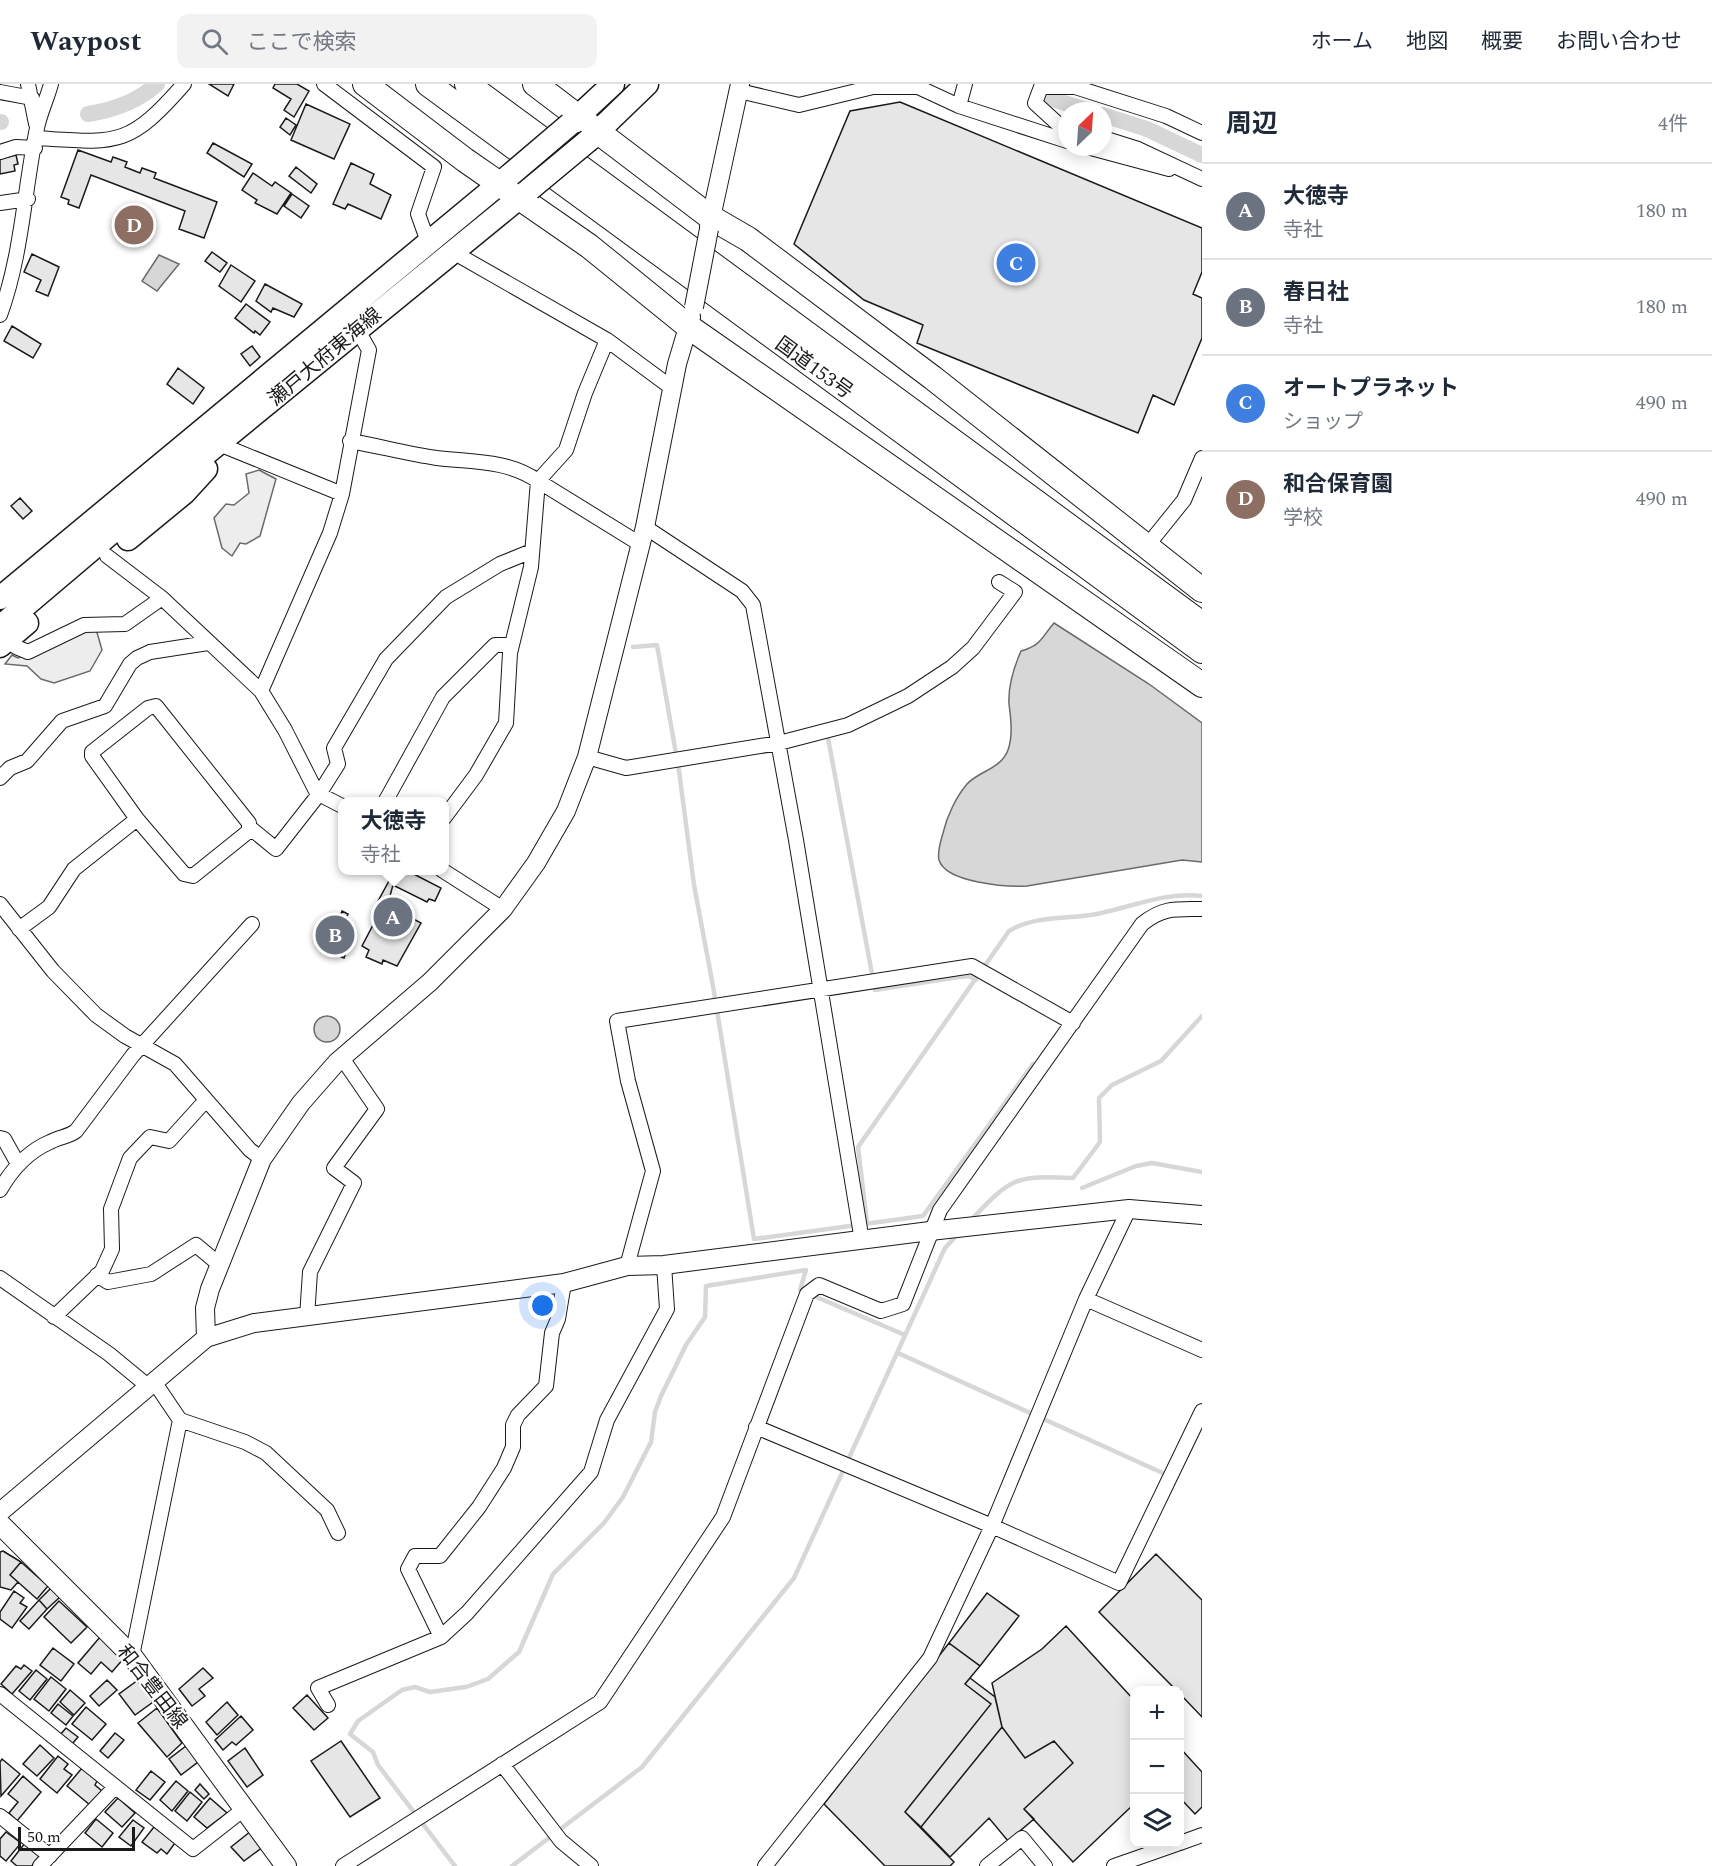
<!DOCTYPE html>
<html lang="ja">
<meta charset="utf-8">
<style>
:root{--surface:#fff;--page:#f2f2f3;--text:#1f2937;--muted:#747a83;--line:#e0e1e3;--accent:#c62828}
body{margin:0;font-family:Spectral,"Noto Sans JP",serif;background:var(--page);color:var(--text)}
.controls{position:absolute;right:18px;bottom:18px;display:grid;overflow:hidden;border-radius:12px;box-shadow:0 3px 15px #0003}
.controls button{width:54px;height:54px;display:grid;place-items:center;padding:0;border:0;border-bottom:2px solid var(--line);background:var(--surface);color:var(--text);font:30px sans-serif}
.compass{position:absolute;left:1058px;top:18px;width:54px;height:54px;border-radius:50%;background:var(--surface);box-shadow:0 3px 15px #0003;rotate:25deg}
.scale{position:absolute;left:18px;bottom:15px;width:117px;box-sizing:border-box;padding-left:6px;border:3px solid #1a1a1a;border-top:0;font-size:16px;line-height:21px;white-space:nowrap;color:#1a1a1a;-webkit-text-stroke:4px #fff;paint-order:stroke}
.you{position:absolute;left:543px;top:1222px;width:21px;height:21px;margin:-15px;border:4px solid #fff;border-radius:50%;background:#1a73e8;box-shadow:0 0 0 9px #1a73e833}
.badge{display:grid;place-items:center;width:39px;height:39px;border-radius:50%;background:var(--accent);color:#fff;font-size:20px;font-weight:700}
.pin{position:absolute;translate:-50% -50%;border:3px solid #fff;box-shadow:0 2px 6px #0006}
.popup{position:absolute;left:338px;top:713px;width:111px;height:78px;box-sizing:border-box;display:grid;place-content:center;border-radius:12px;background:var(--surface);filter:drop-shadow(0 2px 4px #0005);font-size:20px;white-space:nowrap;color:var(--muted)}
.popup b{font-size:22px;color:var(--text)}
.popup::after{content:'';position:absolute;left:50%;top:100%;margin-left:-12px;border:12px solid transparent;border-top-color:var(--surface)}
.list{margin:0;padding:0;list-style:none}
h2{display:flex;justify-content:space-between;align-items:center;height:78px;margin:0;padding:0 24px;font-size:26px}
h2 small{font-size:20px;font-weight:400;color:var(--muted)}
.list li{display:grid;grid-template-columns:39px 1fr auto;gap:18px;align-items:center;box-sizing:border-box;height:96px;padding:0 24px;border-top:2px solid var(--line)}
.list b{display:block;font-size:22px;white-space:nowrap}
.list p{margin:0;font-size:20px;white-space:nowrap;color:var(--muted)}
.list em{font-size:20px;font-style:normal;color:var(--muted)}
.icon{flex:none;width:33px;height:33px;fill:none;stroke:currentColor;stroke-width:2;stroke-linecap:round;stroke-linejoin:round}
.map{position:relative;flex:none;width:1202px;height:1782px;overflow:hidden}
header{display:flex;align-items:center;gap:36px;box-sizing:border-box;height:84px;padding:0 30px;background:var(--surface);border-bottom:2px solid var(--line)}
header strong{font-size:28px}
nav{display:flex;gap:33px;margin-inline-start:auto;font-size:21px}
.search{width:420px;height:54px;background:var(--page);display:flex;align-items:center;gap:15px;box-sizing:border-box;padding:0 21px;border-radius:12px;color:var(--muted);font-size:22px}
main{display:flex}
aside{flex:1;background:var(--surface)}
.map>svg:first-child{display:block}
.green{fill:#ededed;stroke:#6a6a6a;stroke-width:1.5}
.water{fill:#d7d7d7;stroke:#6a6a6a;stroke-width:1.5}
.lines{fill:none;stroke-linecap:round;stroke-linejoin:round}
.stream{stroke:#d7d7d7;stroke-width:4.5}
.canal{stroke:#d7d7d7;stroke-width:16}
.building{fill:#e6e6e6;stroke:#1a1a1a;stroke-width:1.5}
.minor-casing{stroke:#1a1a1a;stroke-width:16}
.tertiary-casing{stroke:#1a1a1a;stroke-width:20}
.secondary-casing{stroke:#1a1a1a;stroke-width:22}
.primary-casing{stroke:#1a1a1a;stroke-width:25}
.trunk-casing{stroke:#1a1a1a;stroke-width:26}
.minor{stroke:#fff;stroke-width:14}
.tertiary{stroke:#fff;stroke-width:18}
.secondary{stroke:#fff;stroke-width:20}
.primary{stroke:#fff;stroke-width:22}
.trunk{stroke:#fff;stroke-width:24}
.tertiary-bridge-casing{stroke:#1a1a1a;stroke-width:20;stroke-linecap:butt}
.primary-bridge-casing{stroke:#1a1a1a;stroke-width:25;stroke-linecap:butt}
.tertiary-bridge{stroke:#fff;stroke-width:18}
.primary-bridge{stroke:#fff;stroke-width:22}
.labels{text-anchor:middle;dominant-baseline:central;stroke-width:4.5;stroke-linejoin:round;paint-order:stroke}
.street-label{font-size:20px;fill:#1a1a1a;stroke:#fff}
</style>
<header>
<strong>Waypost</strong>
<div class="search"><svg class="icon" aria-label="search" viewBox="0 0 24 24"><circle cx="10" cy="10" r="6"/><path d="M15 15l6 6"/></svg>ここで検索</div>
<nav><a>ホーム</a><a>地図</a><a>概要</a><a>お問い合わせ</a></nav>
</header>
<main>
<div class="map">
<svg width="1202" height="1782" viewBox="0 0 1202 1782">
<rect width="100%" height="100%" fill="#fff"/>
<path class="green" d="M259,386L276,395L260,452L246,460L240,459L232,472L222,464L214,434L226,420L234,421L249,409L246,390Z
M84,544L96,545L102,566L90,587L54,599L41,595L27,582L5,580L12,571L18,574Z"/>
<path class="water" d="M159,171L179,180L157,207L142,197Z
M1054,539L1149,600L1202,639V778L1182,776L1027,802C1007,803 946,799 939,776C937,768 941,756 943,749C947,732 956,713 967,700C979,687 1001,685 1008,666C1013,652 1011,635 1009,620C1008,603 1014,583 1021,567C1042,561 1041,554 1054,539Z
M314 945a13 13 0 1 1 26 0a13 13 0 1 1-26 0Z"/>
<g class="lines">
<path class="stream" d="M633,563L657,561L679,687L694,801L713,902L754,1155L923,1132L1033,980
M828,654L875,906L959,893L969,892L976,896
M1082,1104L1136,1082L1152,1079L1202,1088
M970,1137C1011,1094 1014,1091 1073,1094L1100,1058L1099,1014L1112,1001L1161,977L1202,932
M867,1139L858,1063L1009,847C1033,832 1064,835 1091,831C1127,825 1165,807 1202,812
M898,1269L1167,1391
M455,1782L378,1681L373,1668L350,1650L358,1637L402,1606L415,1603L430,1608L466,1603L488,1595L519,1568L553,1490L604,1439L623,1413L651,1358L655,1328L661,1312L686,1261L705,1233L706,1202L806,1186L800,1206L905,1251
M512,1782L642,1683L794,1494L945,1164L958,1150"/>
<path class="canal" d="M1043,12L1090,27
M88,30C114,26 137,18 157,0
M1103,31L1147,45L1202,71
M0,38H1"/>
</g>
<path class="building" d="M209,0H234L228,12Z
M275,0H297L309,7L294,33L284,26L291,15L273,4Z
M900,18L1202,144V188L1193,210L1202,214V254L1174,321L1153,311L1138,349L917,259L923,241L864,216L794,160L850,27Z
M306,20L350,40L334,75L291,56Z
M286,34L296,41L290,51L280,43Z
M213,59L252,80L244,93L207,69Z
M78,66L111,78L113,73L127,78L125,83L140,89L142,84L156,89L154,94L217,118L204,154L179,145L185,127L91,91L79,124L68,120L69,116L61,113Z
M16,71L18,80L14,81L15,87L0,90V75Z
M351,79L374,90L370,100L391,111L381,135L348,120L345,125L333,120Z
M296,83L317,100L311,109L289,92Z
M253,89L272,102L275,98L291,109L277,130L255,119L257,116L242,106Z
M292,110L309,122L301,134L284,122Z
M212,168L227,179L220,188L205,177Z
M32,170L59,183L48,212L36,207L41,196L24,188Z
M231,181L255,197L241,218L219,202Z
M265,200L302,220L294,233L273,224L271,228L256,217Z
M246,220L270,238L260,251L255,247L254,249L235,234Z
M12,242L41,260L33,274L4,257Z
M252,262L260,273L250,282L241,270Z
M178,284L204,304L193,320L167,300Z
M20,414L32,427L23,435L11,422Z
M395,786H406L441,804L435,817L429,815L427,818L393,801L388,819L397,823V826L421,839L397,882L383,876L382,880L366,873L369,866L362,862L383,822L377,819Z
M342,827L348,830L341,843L347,845L343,854L350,857L344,874L320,864L327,847L329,849L334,840L337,841Z
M3,1467L21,1478L10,1491L18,1498L11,1506L0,1503V1468Z
M1156,1470L1202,1516V1633L1180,1610V1606H1176L1099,1528Z
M21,1478L48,1502L37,1515L10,1491Z
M51,1504L60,1513L47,1525L39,1516Z
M14,1507L24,1514L20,1519L27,1523L12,1544L0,1535V1528Z
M987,1509L1019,1532L980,1582L949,1559Z
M39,1516L47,1525L29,1545L20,1537Z
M59,1517L87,1543L71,1559L44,1533Z
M1066,1542L1134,1616V1720L1073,1778L1024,1725L1073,1679L1054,1657L1025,1674L1002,1643L992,1599L1042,1565Z
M100,1553L124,1574L112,1588L101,1578L91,1590L78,1579Z
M949,1559L980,1582L965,1600L991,1620L905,1728L954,1778L950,1782H885L824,1720Z
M53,1564L74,1580L61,1597L40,1581Z
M24,1581L32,1587L12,1610L1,1600L16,1582L21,1585Z
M203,1584L213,1594L199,1605L205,1612L192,1622L179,1605Z
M36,1586L47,1595L30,1616L19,1607Z
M51,1593L66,1605L49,1627L34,1615Z
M970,1594L995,1613L1002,1643L921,1743L905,1728L991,1620L965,1600Z
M107,1596L117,1606L99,1622L90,1612Z
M138,1596L153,1618L135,1631L119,1610Z
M70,1606L85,1619L74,1631L60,1618Z
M307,1611L328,1634L314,1646L293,1624Z
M227,1618L238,1631L217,1651L206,1638Z
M58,1620L73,1632L66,1641L51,1629Z
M86,1623L106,1640L92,1656L72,1640Z
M157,1624L182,1659L167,1673L138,1639Z
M241,1632L253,1646L236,1661L232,1658L223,1666L215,1656Z
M1002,1643L1025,1674L1054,1657L1073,1679L1024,1725L1034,1735L1008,1757L989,1734L950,1773L921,1743Z
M66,1644L78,1653L72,1660L60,1651Z
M115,1649L124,1656L108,1674L100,1667Z
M341,1657L380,1714L350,1733L311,1677Z
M40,1661L54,1674L37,1692L23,1680Z
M186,1662L198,1678L181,1691L169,1675Z
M245,1664L263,1691L247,1703L228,1677Z
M1180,1664L1202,1688V1723L1195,1730L1180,1714Z
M58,1672L68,1680L64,1685L72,1691L57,1709L40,1695Z
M2,1675L20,1690L1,1712L0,1678Z
M82,1684L97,1697L95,1701L102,1707L90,1721L67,1702Z
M151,1687L165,1698L150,1716L136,1706Z
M23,1692L41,1708L17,1737L9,1729L18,1718L8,1710Z
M176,1697L188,1707L172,1727L160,1716Z
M200,1700L209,1710L204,1715L195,1706Z
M190,1708L202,1718L187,1737L175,1727Z
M118,1714L135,1729L122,1743L105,1728Z
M210,1714L227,1729L207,1744L194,1733Z
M96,1735L113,1749L102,1763L85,1749Z
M133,1736L144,1744L131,1762L119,1753Z
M154,1743L175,1759L167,1770L161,1765L157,1769L142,1758Z
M251,1747L263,1763L244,1777L231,1763Z
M6,1748L21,1759L6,1777L0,1772V1755Z
M25,1759L40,1771L32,1782H17L11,1777Z"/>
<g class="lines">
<defs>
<path id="minor" d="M28,0L36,40
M324,0L434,83L418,130L428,158
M739,7L799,21L873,3H918L959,22L1067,57
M0,8L32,14
M959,22L965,0
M1067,43L1058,40L1035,19L1041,3H1075L1166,32L1202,49
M36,54C117,59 128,64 184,0
M1103,54L1138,65L1202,95
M1087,63L1169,85
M0,68L16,63L35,64
M0,119L28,115
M0,231C22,171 24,107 37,44C40,29 47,15 51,0
M607,256L672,304
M350,357C379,362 408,370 437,374C472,378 508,376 538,397L566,366L585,309L607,256L453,168
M219,360L342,410
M645,443L742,507L753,521L796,756L862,1157
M1147,462L1184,416L1202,374
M107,472L162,514
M8,555L16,563L28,568L84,541L125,540L162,514L261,607
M156,622L249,739V747L193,792L184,790L137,735L92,672V668L148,624Z
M587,673L626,684L779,659L848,641L908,612L952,583L973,564L1015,508L999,498
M0,694L10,684L27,677L62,637L105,622L130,580L137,574L150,568L208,559
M385,718L443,613L495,561H512
M342,722L317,709L285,646L261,607L330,449L342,410L369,266L357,245
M444,734L476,691L506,639L510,569L531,483L538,397L640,460
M249,743L276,765L319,710L338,680L334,664L386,575L446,513L500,480L532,467
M442,786L503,825
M0,820L53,887L96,931L125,952L175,980L250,1066L262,1075
M19,845L49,823L74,785L137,735
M0,1054L4,1055L18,1080
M0,1106C12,1085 27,1068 50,1058C59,1053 68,1053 76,1047L133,971L252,840
M627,1182L653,1087L628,997L617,937L972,882L1073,939
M97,1191L108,1198L151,1190L196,1161L220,1181
M0,1194L109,1270L149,1303
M564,1199L558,1235L552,1249L546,1302L518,1331L513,1341V1363L504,1384L479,1423L440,1472H415L408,1485L441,1553L467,1529L591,1388L607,1336L667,1225L664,1181
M1086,1215L1202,1266
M54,1233L102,1187L112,1165L111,1125L130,1074L150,1053L169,1057L206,1016
M307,1233L310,1188L354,1099L334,1084L377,1025L342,974
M155,1299L180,1336L245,1358L266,1369L327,1426L338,1449
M756,1343L992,1442L1119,1499L1202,1327
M132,1572L180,1336
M0,1610L193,1765L244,1725
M328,1621L318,1604L441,1553
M502,1680L561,1757L591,1782
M0,1732L50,1772
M1180,1759L1202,1751
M40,1782L115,1703
M343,1782L600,1618L723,1433L807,1210L819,1201L881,1227L903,1220L940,1126L1142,840C1163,823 1176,825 1202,825
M765,1782L930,1574L992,1442L1086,1215L1129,1125
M987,1782L1022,1754L1045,1782
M1114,1782L1177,1760"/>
<path id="tertiary" d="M709,143L740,0
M206,1254L205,1224L210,1205L262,1075L301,1019L337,978L430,898L503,825L536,779L566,727L587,673L645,443L677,280L691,233
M0,1428L206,1254L254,1239L564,1199L627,1182L664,1181L930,1147L1129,1125L1202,1131"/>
<path id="secondary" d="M0,1440L132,1572L286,1782"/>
<path id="primary" d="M570,40L613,0
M589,56L647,0
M128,455L184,409L206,385
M0,514L510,91
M0,543L170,399L530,105
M0,562L27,539"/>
<path id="trunk" d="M365,0L465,76L589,162L689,243L1202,601
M428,0L1202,567
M467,0L1202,540
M535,0L710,133L748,155L933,294L1202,506"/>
</defs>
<use href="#minor" class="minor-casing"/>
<use href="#tertiary" class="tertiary-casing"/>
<use href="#secondary" class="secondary-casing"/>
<use href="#primary" class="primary-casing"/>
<use href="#trunk" class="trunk-casing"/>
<use href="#minor" class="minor"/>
<use href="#tertiary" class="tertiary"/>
<use href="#secondary" class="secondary"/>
<use href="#primary" class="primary"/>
<use href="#trunk" class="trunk"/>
<defs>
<path id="tertiary-bridge" d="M694,223L709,145"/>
<path id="primary-bridge" d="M510,91L570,40
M530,105L589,56"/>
</defs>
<use href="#tertiary-bridge" class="tertiary-bridge-casing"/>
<use href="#primary-bridge" class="primary-bridge-casing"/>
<use href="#tertiary-bridge" class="tertiary-bridge"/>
<use href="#primary-bridge" class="primary-bridge"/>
</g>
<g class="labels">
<g class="street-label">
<text transform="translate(325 273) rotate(-40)">瀬戸大府東海線</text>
<text transform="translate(814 284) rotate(36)">国道153号</text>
<text transform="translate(152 1603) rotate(52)">和合豊田線</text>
</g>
</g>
</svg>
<div class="controls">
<button>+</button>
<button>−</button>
<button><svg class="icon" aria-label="layers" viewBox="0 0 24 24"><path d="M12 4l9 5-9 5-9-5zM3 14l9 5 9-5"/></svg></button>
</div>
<svg class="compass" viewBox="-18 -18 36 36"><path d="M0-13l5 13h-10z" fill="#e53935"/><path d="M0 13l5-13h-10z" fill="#747a83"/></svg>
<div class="scale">50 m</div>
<div class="you"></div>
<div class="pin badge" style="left:393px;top:833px;background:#6b7280">A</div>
<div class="popup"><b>大徳寺</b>寺社</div>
<div class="pin badge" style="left:335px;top:851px;background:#6b7280">B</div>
<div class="pin badge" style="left:1016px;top:179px;background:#3f7fe0">C</div>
<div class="pin badge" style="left:134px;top:141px;background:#8d6e63">D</div>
</div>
<aside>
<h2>周辺<small>4件</small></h2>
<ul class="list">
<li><span class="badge" style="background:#6b7280">A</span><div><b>大徳寺</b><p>寺社</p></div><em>180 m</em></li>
<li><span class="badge" style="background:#6b7280">B</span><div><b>春日社</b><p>寺社</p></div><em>180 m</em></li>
<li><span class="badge" style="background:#3f7fe0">C</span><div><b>オートプラネット</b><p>ショップ</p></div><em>490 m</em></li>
<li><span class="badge" style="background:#8d6e63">D</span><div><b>和合保育園</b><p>学校</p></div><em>490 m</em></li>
</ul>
</aside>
</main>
